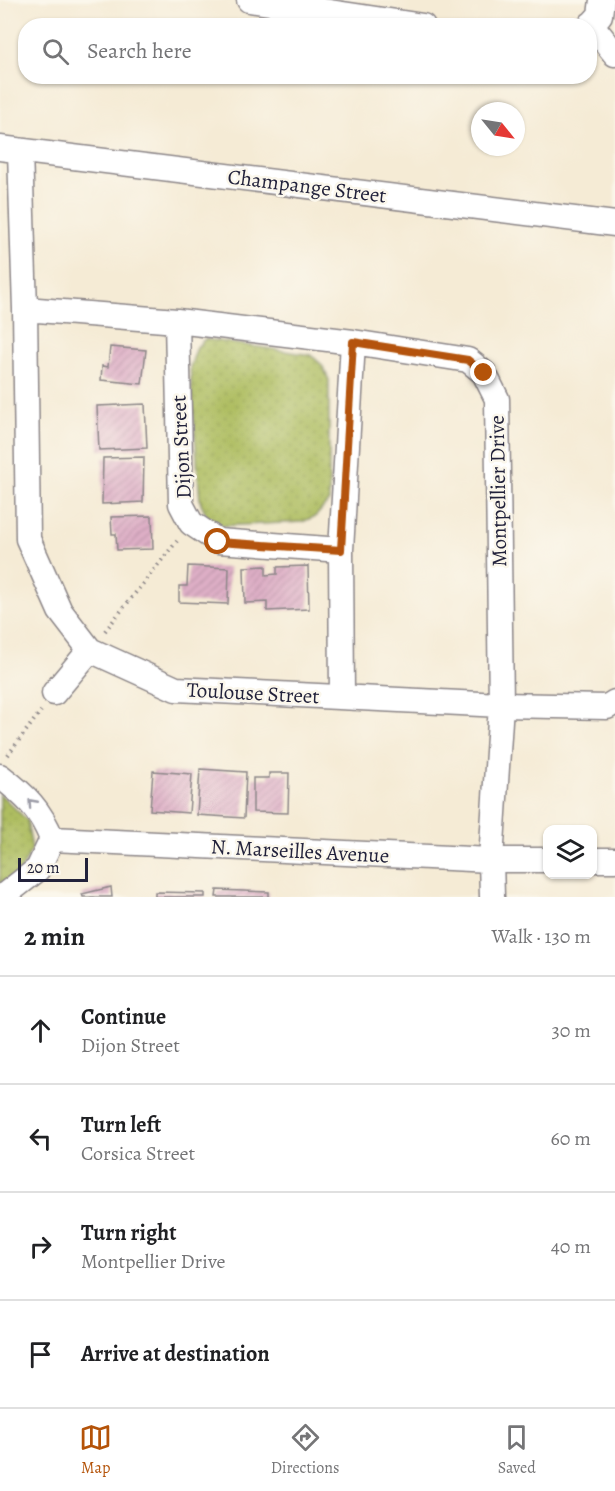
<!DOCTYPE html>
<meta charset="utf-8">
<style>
:root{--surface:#fff;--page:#f2f2f2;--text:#202124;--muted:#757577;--line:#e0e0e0;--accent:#b45309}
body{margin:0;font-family:Alegreya,serif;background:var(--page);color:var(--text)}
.controls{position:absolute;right:18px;bottom:18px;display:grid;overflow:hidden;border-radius:12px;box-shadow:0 2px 4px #0004}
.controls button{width:54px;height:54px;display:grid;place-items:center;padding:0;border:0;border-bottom:2px solid var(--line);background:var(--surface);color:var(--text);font:30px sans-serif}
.compass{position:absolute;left:471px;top:102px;width:54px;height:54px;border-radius:50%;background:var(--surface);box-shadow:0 2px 4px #0004;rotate:120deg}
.scale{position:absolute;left:18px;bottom:15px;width:70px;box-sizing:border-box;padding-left:6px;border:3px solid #22223b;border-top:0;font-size:16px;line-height:21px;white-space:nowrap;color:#22223b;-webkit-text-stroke:4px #fbf7ec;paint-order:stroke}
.stop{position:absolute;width:18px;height:18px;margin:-14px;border:4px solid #b45309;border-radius:50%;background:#fff}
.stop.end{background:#b45309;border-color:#fff;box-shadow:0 2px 6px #0008}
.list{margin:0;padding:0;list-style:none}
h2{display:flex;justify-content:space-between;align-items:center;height:78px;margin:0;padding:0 24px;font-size:26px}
h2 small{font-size:20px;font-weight:400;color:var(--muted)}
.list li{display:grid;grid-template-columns:39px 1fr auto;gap:18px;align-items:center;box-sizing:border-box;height:108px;padding:0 24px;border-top:2px solid var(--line)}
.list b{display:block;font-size:22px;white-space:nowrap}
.list p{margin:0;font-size:20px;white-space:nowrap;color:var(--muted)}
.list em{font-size:20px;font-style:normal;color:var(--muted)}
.icon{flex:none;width:33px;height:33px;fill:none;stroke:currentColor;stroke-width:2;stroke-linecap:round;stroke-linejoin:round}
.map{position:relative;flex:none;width:615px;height:897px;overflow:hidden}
.search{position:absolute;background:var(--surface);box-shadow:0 2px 4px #0004;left:18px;right:18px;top:18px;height:66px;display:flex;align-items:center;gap:15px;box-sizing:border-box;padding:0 21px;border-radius:24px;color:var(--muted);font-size:22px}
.sheet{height:510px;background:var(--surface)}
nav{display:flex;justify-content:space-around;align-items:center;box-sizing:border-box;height:84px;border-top:2px solid var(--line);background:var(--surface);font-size:16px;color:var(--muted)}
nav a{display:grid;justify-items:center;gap:3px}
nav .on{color:var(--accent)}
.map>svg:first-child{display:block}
.grass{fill:url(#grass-dots);stroke:#68704e;stroke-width:1.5}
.building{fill:url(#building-hatch)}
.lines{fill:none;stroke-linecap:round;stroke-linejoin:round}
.minor-casing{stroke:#8c8688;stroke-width:27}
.path{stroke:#8c8688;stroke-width:4;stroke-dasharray:1.5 4.5;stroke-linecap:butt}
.minor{stroke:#fff;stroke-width:24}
.oneway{stroke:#9c9ca7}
.route{stroke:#b45309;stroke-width:8}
.labels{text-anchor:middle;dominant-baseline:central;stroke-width:5;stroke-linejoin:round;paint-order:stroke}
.street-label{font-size:21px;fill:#22223b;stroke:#fbf7ec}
</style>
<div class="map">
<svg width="615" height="897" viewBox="0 0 615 897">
<defs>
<pattern id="grass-dots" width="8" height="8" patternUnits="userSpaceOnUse" patternTransform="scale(1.5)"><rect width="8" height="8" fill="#aebd60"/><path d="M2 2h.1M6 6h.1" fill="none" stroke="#95a254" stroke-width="1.8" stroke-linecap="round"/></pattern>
<pattern id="building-hatch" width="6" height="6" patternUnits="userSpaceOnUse" patternTransform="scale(1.5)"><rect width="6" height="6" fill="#deafc6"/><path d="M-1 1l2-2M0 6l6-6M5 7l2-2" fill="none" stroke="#be96ab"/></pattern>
</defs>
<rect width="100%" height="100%" fill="#fbf7ec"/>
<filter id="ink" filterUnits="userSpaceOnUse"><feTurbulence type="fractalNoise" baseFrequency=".0167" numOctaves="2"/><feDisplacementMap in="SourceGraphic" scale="12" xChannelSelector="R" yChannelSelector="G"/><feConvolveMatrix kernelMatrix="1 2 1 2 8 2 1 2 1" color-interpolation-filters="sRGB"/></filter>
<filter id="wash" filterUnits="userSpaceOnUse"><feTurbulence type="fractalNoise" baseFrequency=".008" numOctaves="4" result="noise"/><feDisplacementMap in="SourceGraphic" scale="24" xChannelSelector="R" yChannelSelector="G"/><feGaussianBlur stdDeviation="1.35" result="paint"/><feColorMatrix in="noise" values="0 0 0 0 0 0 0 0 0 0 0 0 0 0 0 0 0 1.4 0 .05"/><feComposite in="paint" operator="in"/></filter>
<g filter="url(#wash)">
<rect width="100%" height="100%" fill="#f5ebd5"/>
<path class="grass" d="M205,339L311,355L322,365L329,380V501L316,516L302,522L219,526L207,516L200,501L190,367L197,347Z
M0,794L27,820L32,849L20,872L0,885Z"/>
<g id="blocks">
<path class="building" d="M110,347L146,350L142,384L101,380L102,366L108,367Z
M145,404L147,448L99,450L97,406Z
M144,457L143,502L102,504L103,458Z
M152,516L153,549L117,550L116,534H112L111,517Z
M188,566L229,568L228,604L179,602V586H187Z
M266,566V575L277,574V567L308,566L309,609L267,611V602L245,603L244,567Z
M200,769L246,772L244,818L197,815Z
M153,771L192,774L189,813L150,810Z
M269,773H289L288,813L253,812V778H269Z
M111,887L112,897H83L82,894Z
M217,890L269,892V897H216Z
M155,892L205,893V897H155Z"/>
</g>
</g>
<g filter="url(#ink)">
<use href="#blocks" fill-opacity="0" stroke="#8c8688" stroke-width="1.5"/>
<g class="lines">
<defs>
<path id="minor" d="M249,0L423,26
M591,24L615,54
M590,26L600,15L602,0
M0,148L615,224
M20,151L25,309L28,539L60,611L90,650L176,689L501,705L607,707L615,702
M25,309L177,321L353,342L468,360L484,373L497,399L501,705L491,860L492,897
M177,321L181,504L191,523L218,541L341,550
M54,693L90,650
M342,697L341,550L353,342
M0,776C26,796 40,809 52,839L38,869L2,897
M52,839L491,860H548
M592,860H615"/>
</defs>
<use href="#minor" class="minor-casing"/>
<path class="path" d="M105,631L177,541
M8,755L41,711"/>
<use href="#minor" class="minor"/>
</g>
<defs><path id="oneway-chevron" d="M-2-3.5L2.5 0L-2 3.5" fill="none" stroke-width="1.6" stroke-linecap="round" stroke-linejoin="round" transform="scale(1.5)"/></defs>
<use class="oneway" href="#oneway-chevron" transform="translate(32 803) rotate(-132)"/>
</g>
<g class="lines" filter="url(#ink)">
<path class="route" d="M218,542L341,550L353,342L468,360L484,373"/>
</g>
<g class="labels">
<g class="street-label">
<text transform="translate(307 186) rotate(7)">Champange Street</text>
<text transform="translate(181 447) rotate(-93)">Dijon Street</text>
<text transform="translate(498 491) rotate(-91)">Montpellier Drive</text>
<text transform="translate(253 693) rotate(3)">Toulouse Street</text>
<text transform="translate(300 851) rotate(3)">N. Marseilles Avenue</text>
</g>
</g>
</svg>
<div class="controls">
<button><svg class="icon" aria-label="layers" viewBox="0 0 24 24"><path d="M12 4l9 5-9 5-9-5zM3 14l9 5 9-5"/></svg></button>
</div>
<svg class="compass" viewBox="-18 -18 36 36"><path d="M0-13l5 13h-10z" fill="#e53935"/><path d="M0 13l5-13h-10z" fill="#757577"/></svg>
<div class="scale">20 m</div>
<div class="stop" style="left:218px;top:542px"></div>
<div class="stop end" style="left:484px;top:373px"></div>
<div class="search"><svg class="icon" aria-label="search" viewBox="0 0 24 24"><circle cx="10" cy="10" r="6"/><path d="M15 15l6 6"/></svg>Search here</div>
</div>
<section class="sheet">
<h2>2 min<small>Walk · 130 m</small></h2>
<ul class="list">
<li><svg class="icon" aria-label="ahead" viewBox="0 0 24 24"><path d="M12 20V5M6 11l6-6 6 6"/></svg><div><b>Continue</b><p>Dijon Street</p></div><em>30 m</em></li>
<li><svg class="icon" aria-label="left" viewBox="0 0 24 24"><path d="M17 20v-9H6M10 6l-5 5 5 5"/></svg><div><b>Turn left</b><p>Corsica Street</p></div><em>60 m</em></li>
<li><svg class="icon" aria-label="right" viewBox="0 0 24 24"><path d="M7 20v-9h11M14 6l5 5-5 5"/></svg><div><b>Turn right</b><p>Montpellier Drive</p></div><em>40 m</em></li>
<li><svg class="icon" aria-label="arrive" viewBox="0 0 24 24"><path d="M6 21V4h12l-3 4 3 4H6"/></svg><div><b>Arrive at destination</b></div></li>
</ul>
</section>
<nav>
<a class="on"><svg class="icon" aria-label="map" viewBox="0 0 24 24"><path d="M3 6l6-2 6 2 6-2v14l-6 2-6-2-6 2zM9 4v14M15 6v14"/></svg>Map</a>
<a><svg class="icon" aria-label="directions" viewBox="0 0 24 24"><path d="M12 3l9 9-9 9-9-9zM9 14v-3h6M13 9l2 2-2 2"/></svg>Directions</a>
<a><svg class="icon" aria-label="saved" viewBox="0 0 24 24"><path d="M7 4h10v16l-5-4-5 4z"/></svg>Saved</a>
</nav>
